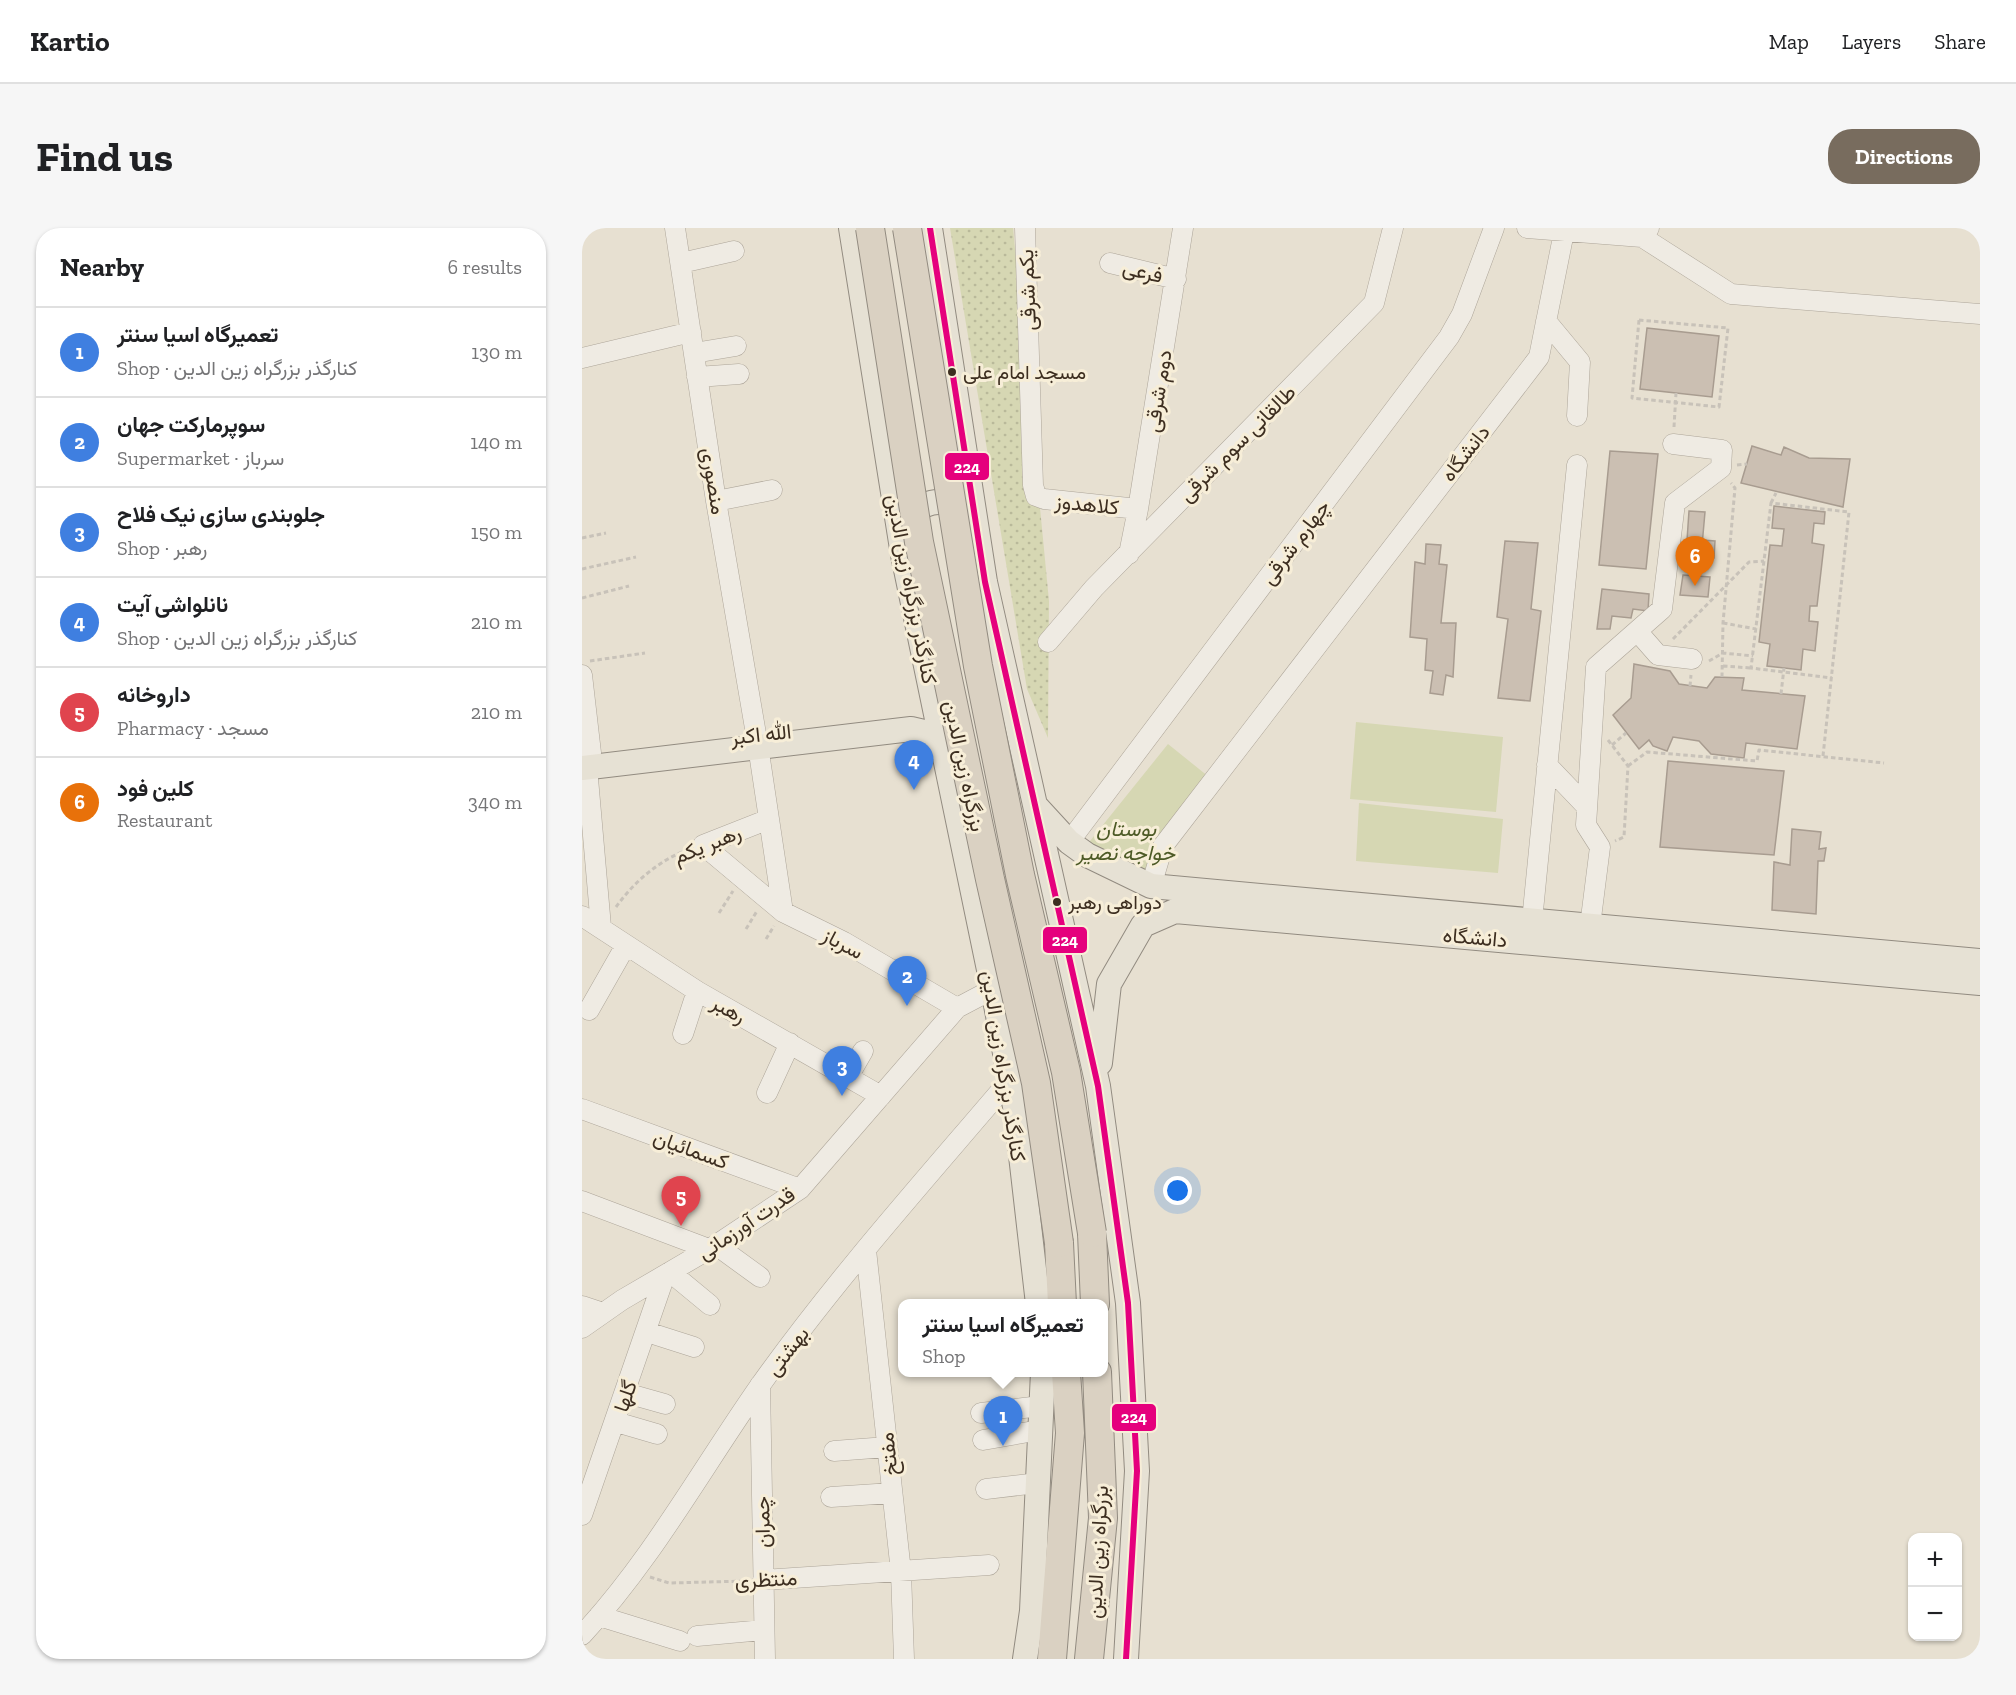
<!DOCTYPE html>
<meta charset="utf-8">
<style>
:root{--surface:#fff;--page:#f6f6f6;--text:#202124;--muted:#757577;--line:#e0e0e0;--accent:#786c5e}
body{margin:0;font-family:"Zilla Slab",Vazirmatn,serif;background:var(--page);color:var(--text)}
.controls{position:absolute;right:18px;bottom:18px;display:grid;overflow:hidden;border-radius:12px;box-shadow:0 2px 4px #0004}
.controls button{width:54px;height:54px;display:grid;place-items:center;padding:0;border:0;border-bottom:2px solid var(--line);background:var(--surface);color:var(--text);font:30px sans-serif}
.you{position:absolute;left:596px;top:963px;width:21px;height:21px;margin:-15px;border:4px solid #fff;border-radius:50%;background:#1a73e8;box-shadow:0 0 0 9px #1a73e833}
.badge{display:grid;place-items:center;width:39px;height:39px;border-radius:50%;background:var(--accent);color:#fff;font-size:20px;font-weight:700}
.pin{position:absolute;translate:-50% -50px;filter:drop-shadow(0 2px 3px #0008)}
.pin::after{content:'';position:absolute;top:32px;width:21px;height:18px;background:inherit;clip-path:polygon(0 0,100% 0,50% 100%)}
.popup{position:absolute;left:316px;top:1071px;width:210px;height:78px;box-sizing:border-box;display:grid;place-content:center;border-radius:12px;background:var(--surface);filter:drop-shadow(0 2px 4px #0005);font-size:20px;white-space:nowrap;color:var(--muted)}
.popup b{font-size:22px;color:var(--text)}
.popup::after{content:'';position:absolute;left:50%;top:100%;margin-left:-12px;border:12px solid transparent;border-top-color:var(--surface)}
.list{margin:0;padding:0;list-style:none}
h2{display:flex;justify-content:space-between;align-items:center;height:78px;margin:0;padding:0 24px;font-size:26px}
h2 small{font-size:20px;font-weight:400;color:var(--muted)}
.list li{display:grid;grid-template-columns:39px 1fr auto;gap:18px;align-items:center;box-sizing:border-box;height:90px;padding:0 24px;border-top:2px solid var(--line)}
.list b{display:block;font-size:22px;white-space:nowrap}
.list p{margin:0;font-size:20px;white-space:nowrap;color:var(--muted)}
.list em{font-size:20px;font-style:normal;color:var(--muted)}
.map{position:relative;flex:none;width:1398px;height:1431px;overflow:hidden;border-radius:24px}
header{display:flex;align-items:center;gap:36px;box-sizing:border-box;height:84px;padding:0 30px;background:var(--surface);border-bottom:2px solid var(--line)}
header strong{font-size:28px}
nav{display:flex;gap:33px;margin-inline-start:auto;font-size:21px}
.intro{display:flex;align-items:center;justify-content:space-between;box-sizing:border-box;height:144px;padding:0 36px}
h1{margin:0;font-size:42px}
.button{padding:15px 27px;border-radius:24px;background:var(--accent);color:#fff;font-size:21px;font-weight:700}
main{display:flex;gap:36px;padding:0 36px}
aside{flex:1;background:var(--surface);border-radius:24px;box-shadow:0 2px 4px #0004}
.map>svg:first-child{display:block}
.grass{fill:url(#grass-dots)}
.park{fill:#d6d7b3}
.building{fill:#cbbfb2;stroke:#a89c90;stroke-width:1.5}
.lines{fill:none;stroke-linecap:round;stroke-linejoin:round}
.minor-casing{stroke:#ada599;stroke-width:21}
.major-casing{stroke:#928b80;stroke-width:26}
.highway-casing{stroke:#928b80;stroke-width:30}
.path{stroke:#c8c2b9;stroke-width:3;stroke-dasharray:4.5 3;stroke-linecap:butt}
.minor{stroke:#efebe3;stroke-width:20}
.major{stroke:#e6e1d4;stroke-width:24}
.highway{stroke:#dad1c2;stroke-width:28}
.highway-bridge-casing{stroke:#928b80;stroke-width:30;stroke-linecap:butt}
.path-bridge{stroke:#c8c2b9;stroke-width:3;stroke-dasharray:4.5 3;stroke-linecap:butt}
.highway-bridge{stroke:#dad1c2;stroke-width:28}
.bus-1-casing{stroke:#f7eed8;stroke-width:10}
.bus-1{stroke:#e5007d;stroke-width:6}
.bus-dot{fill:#3d2e20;stroke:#f7eed8;stroke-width:2}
.labels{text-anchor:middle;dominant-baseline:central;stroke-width:6;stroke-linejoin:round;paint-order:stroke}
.bus-label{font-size:20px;fill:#3d2e20;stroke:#f7eed8;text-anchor:start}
.street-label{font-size:21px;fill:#3d2e20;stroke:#f7eed8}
.park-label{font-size:21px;font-style:italic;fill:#4d5a26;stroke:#f7eed8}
.line-badge{stroke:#f7eed8;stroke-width:2}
.badge-label{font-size:16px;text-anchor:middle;font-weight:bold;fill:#fff}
</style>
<header>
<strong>Kartio</strong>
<nav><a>Map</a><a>Layers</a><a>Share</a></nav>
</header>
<div class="intro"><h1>Find us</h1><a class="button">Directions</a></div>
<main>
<aside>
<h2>Nearby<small>6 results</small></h2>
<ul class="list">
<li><span class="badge" style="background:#3f7fe0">1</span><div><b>تعمیرگاه اسیا سنتر</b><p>Shop · کنارگذر بزرگراه زین الدین</p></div><em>130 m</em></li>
<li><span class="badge" style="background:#3f7fe0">2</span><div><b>سوپرمارکت جهان</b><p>Supermarket · سرباز</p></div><em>140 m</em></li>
<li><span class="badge" style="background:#3f7fe0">3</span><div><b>جلوبندی سازی نیک فلاح</b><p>Shop · رهبر</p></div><em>150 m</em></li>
<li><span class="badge" style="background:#3f7fe0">4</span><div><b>نانلواشی آیت</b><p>Shop · کنارگذر بزرگراه زین الدین</p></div><em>210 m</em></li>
<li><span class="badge" style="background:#e0444e">5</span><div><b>داروخانه</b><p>Pharmacy · مسجد</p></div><em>210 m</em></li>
<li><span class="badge" style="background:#e8710a">6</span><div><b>کلین فود</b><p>Restaurant</p></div><em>340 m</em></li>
</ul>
</aside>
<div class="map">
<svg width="1398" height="1431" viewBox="0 0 1398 1431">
<defs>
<pattern id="grass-dots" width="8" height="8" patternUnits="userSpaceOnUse" patternTransform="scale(1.5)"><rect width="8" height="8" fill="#d6d7b3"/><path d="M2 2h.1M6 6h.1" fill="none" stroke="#b9b99a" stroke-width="1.8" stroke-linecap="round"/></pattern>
</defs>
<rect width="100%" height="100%" fill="#e7e0d1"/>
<path class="grass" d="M368,0H431L467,373L466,510L445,461Z"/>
<path class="park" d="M774,494L921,509L914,584L768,571Z
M586,516L627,549L563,650L504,618Z
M777,575L921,591L916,645L774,633Z"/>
<path class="building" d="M1065,100L1137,108L1130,169L1058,161Z
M1170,218L1199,227L1202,219L1227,230L1268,231L1261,279L1159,255Z
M1028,223L1076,226L1064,341L1017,337Z
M1192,278L1243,284L1242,296L1232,295L1230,315L1242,317L1235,378H1228L1227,393L1236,394L1233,423L1221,421L1219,442L1185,438L1188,416L1177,414L1188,317L1200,318L1202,301L1190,300Z
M1107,283L1123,284L1119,329L1104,327Z
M1120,312L1133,313L1132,330L1119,329Z
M923,313L956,315L949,381L959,383L948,473L916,470L926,391L915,389Z
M844,316L859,317L857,336L865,337L859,395H874L871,449L864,447L861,467L848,465L851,443L843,442L845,411L828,409L833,334L843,336Z
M1101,347L1128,349L1126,369L1098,367Z
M1020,361L1067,366L1066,383L1051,381L1049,390L1030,388L1028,401H1015Z
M1052,436L1088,443L1097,456L1125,460L1133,449L1162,450L1160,462L1223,468L1215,521L1164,515L1162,530L1129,526L1117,513L1091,509L1085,523L1071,518L1067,512L1057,521L1031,487L1049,470Z
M1086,533L1202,543L1192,627L1078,619Z
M1210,601L1239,604L1237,621L1244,620L1242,633H1236L1234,686L1190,682L1192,634L1208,637Z"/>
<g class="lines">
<defs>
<path id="minor" d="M93,0L134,273L174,506
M443,0L451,257L454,268L462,271L556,281
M945,0L1060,9L1067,0
M1060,9L1149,66L1398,86
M99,35L152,23
M528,35L594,51
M964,93L998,134L995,188
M112,125L154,118
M0,130L109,104
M115,149L157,146
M134,273L190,262
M547,326L556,281L601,0
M1055,403L1076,427L1110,431
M466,414L512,360L792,75L811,0
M0,447L9,525
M176,518L201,684
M965,537L1005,579
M5,539L19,699
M187,591L121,617L201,684L262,714L375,780
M487,614L867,109L880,86L912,0
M569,658L581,618L957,129L982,4
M0,688L115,763L299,868
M950,693L995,237
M1008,698L1018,619L1004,597L1014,439L1080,381L1093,275L1139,240L1140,222L1091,216
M7,782L44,717
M101,806L115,763
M266,849L281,823
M185,865L208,815
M0,881L218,961
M0,973L127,1021
M134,1017L178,1049
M284,1022L319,1344L322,1431
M88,1044L128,1077
M0,1078L21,1085
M0,1100L40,1072L134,1017L218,961L375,780L411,761
M65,1104L112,1119
M178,1157L183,1431
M44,1165L83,1176
M399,1185L459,1178
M34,1194L75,1206
M401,1212L458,1202
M252,1223L305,1219
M404,1261L456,1255
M249,1269L310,1265
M0,1287L83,1047
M181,1352L407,1337
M17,1388L98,1413
M0,1407C69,1333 119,1242 177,1159C253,1052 342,953 427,853
M115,1408L182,1402"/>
<path id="major" d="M269,0L321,327L411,761L434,884L456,1076
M348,0L403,354L516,858L546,1075L555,1243L544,1431
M325,298C334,272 363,266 382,286
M0,540L329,501L346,505L361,519
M453,577L487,614L505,627L569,658L1398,733
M518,835L527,756L561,697L593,683L1398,755
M443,1431L450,1383L461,1144"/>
<path id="highway" d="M510,1005L513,1076
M477,1015L480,1076
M470,1431L488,1205L484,1144
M507,1431L521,1290L515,1144"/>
</defs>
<use href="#minor" class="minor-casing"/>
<use href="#major" class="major-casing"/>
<use href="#highway" class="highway-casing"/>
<path class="path" d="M1057,92L1146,100L1137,179L1050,170Z
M1092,199L1094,165
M1155,237L1165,236
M1189,275L1194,265
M0,310L24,305
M0,341L54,329
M0,370L47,358
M1141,395L1174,401
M1091,411L1167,334L1182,333
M8,433L63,425
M1127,433L1141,425L1171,428
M1141,438L1169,440
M1140,449L1141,395L1153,260L1149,255
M1108,458L1109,447
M1026,512L1046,538L1042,609L1033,613
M1030,517L1044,505
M1241,528L1267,284L1189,275L1169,440L1250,450
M1046,538L1065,524L1175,533L1177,522L1302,535
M34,679C52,654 76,633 105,622
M137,685L151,663
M164,701L175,683
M184,711L192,698
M68,1349L87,1355L165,1353"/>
<use href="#minor" class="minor"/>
<use href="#major" class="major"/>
<use href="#highway" class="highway"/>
<defs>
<path id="highway-bridge" d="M288,0L337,314L408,651L454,855L477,1015
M325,0L396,438L438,647L484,844L510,1005"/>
</defs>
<use href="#highway-bridge" class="highway-bridge-casing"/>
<path class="path-bridge" d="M1199,466L1202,440"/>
<use href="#highway-bridge" class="highway-bridge"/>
<defs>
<path id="bus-1" d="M348,0L403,354L516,858L546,1075L555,1243L544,1431"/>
</defs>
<use href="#bus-1" class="bus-1-casing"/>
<use href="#bus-1" class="bus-1"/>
</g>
<g class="bus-dot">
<circle cx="370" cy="144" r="5"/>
<circle cx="475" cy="674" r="5"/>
</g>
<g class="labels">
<g class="bus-label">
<text x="381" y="144">مسجد امام علی</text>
<text x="486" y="674">دوراهی رهبر</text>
</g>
<g class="street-label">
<text transform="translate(561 43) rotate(14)">فرعی</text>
<text transform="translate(445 62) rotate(-92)">یکم شرقی</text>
<text transform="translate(576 163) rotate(-81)">دوم شرقی</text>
<text transform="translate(655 215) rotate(-45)">طالقانی سوم شرقی</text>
<text transform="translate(883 225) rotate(-52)">دانشگاه</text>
<text transform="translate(132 253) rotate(81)">منصوری</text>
<text transform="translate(505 276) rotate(6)">کلاهدوز</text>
<text transform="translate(713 314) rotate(-53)">چهارم شرقی</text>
<text transform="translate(330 361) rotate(79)">کنارگذر بزرگراه زین الدین</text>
<text transform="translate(179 506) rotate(-6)">الله اکبر</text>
<text transform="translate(383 538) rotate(78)">بزرگراه زین الدین</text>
<text transform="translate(125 616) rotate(-22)">رهبر یکم</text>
<text transform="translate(893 709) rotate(5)">دانشگاه</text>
<text transform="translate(261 715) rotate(28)">سرباز</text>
<text transform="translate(147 781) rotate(29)">رهبر</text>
<text transform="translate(422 838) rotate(81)">کنارگذر بزرگراه زین الدین</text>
<text transform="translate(109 921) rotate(20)">کسمائیان</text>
<text transform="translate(164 995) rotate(-34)">قدرت آورزمانی</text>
<text transform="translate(205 1123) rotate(-52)">بهشتی</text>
<text transform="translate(43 1168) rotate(-71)">گلها</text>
<text transform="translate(306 1226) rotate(-96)">مفتخ</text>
<text transform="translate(180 1294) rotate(-91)">چمران</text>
<text transform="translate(515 1324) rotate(-87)">بزرگراه زین الدین</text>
<text transform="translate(184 1351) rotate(-3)">منتظری</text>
</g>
<g class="park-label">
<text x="544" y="600">بوستان<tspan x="544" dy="24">خواجه نصیر</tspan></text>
</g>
</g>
<g class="line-badge">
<rect x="362" y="224" width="46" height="29" rx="6" fill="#e5007d"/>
<rect x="460" y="698" width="46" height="28" rx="6" fill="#e5007d"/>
<rect x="529" y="1175" width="46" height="29" rx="6" fill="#e5007d"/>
</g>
<g class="badge-label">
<text x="385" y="245">224</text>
<text x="483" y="718">224</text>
<text x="552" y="1195">224</text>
</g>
</svg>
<div class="controls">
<button>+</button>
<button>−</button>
</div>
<div class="you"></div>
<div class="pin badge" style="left:421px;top:1218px;background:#3f7fe0">1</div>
<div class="popup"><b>تعمیرگاه اسیا سنتر</b>Shop</div>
<div class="pin badge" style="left:325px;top:778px;background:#3f7fe0">2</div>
<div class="pin badge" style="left:260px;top:868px;background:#3f7fe0">3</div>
<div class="pin badge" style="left:332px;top:562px;background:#3f7fe0">4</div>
<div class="pin badge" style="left:99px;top:998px;background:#e0444e">5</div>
<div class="pin badge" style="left:1113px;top:358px;background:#e8710a">6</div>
</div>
</main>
